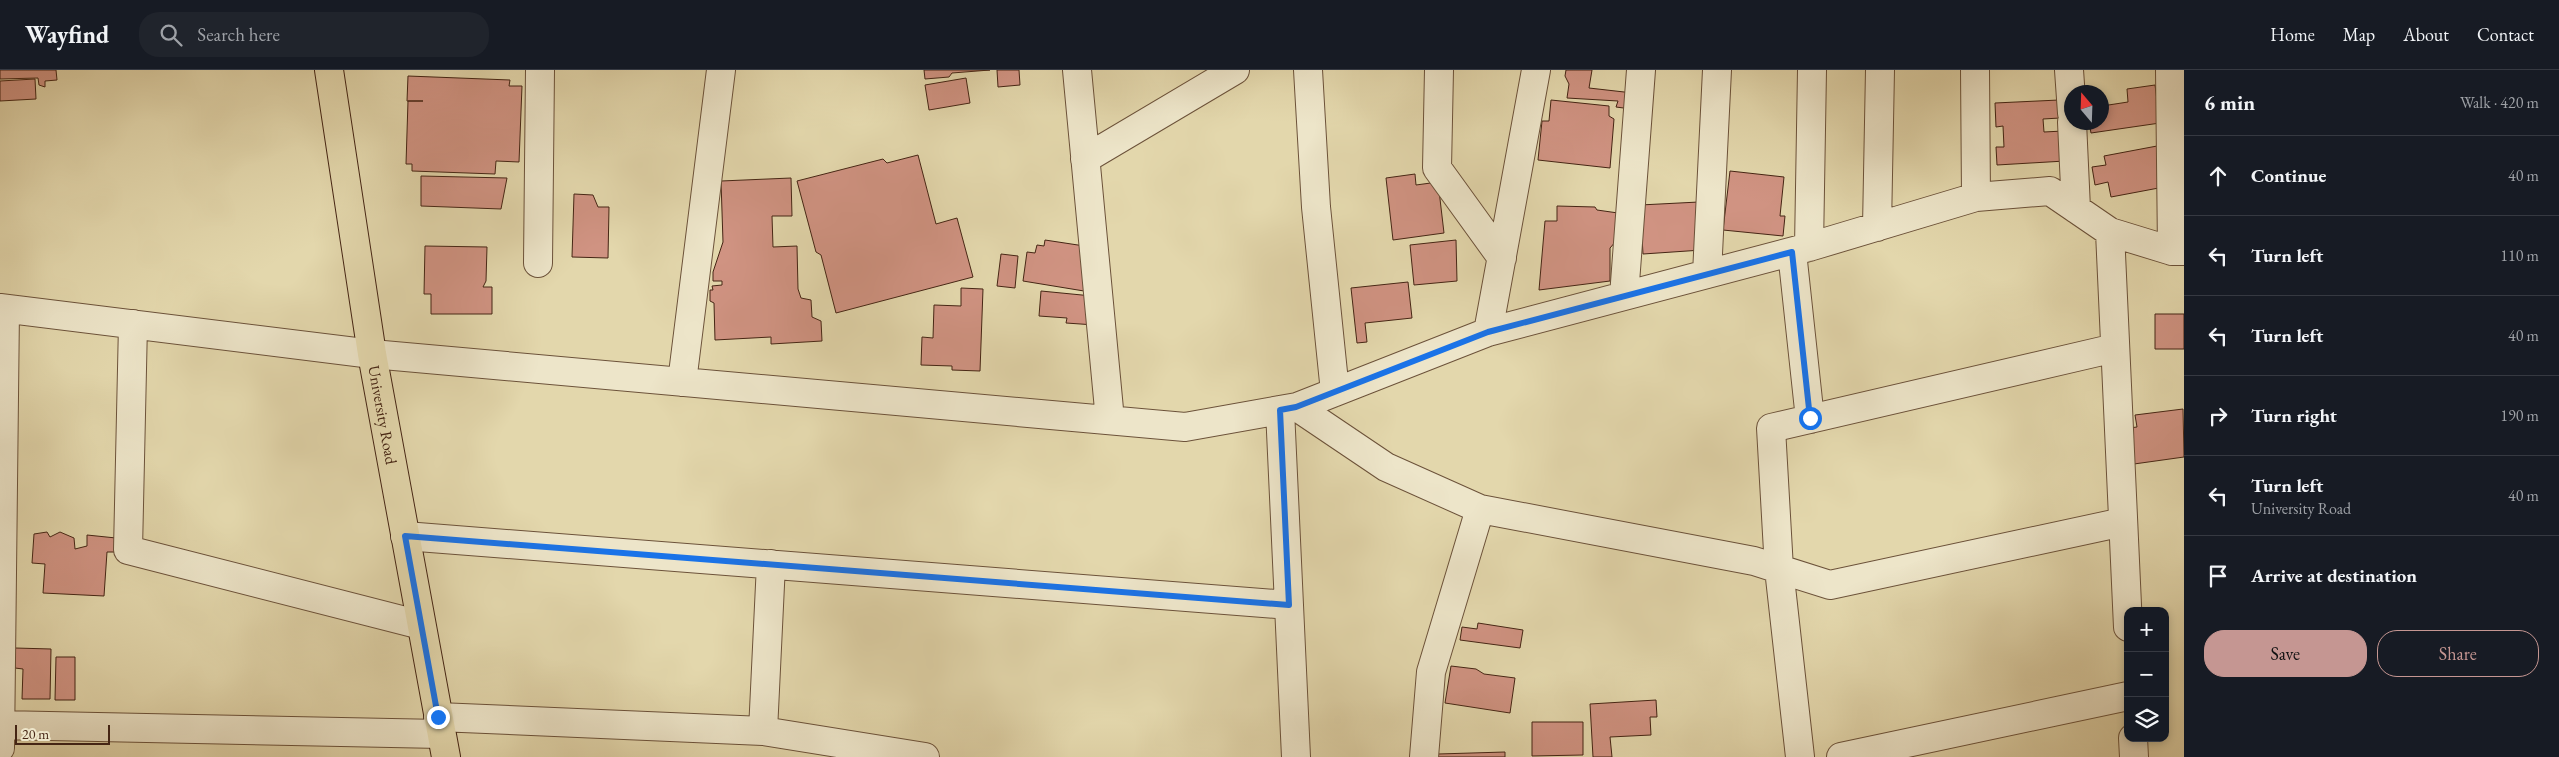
<!DOCTYPE html>
<meta charset="utf-8">
<style>
:root{--surface:#171b24;--page:#20242c;--text:#f1f3f6;--muted:#9ea1a6;--line:#363941;--accent:#c59692}
body{margin:0;font-family:"EB Garamond",serif;background:var(--page);color:var(--text)}
.controls{position:absolute;right:15px;bottom:15px;display:grid;overflow:hidden;border-radius:10px;box-shadow:0 2px 8px #0003}
.controls button{width:45px;height:45px;display:grid;place-items:center;padding:0;border:0;border-bottom:1px solid var(--line);background:var(--surface);color:var(--text);font:25px sans-serif}
.compass{position:absolute;left:2064px;top:15px;width:45px;height:45px;border-radius:50%;background:var(--surface);box-shadow:0 2px 8px #0003;rotate:341deg}
.scale{position:absolute;left:15px;bottom:12px;width:95px;box-sizing:border-box;padding-left:5px;border:2px solid #452514;border-top:0;font-size:14px;line-height:18px;white-space:nowrap;color:#452514;-webkit-text-stroke:4px #ede5c9;paint-order:stroke}
.stop{position:absolute;width:15px;height:15px;margin:-11px;border:4px solid #1a73e8;border-radius:50%;background:#fff}
.stop.end{background:#1a73e8;border-color:#fff;box-shadow:0 1px 5px #0008}
.list{margin:0;padding:0;list-style:none}
h2{display:flex;justify-content:space-between;align-items:center;height:65px;margin:0;padding:0 20px;font-size:21px}
h2 small{font-size:16px;font-weight:400;color:var(--muted)}
.list li{display:grid;grid-template-columns:32px 1fr auto;gap:15px;align-items:center;box-sizing:border-box;height:80px;padding:0 20px;border-top:1px solid var(--line)}
.list b{display:block;font-size:19px;white-space:nowrap}
.list p{margin:0;font-size:16px;white-space:nowrap;color:var(--muted)}
.list em{font-size:16px;font-style:normal;color:var(--muted)}
.actions{display:flex;gap:10px;padding:15px 20px}
.actions a{flex:1;padding:11px 0;border:1px solid var(--accent);border-radius:20px;text-align:center;font-size:18px;color:var(--accent)}
.actions .main{background:var(--accent);color:#111}
.icon{flex:none;width:28px;height:28px;fill:none;stroke:currentColor;stroke-width:2;stroke-linecap:round;stroke-linejoin:round}
.map{position:relative;flex:none;width:2184px;height:687px;overflow:hidden}
header{display:flex;align-items:center;gap:30px;box-sizing:border-box;height:70px;padding:0 25px;background:var(--surface);border-bottom:1px solid var(--line)}
header strong{font-size:24px}
nav{display:flex;gap:28px;margin-inline-start:auto;font-size:18px}
.search{width:350px;height:45px;background:var(--page);display:flex;align-items:center;gap:12px;box-sizing:border-box;padding:0 18px;border-radius:20px;color:var(--muted);font-size:19px}
main{display:flex}
aside{flex:1;background:var(--surface)}
.map>svg:first-child{display:block}
.building{fill:#d09382;stroke:#452514}
.lines{fill:none;stroke-linecap:round;stroke-linejoin:round}
.minor-casing{stroke:#6c523a;stroke-width:30}
.major-casing{stroke:#452514;stroke-width:30}
.minor{stroke:#ede5c9;stroke-width:28}
.major{stroke:#e3d7ac;stroke-width:28}
.route{stroke:#1a73e8;stroke-width:6}
.labels{text-anchor:middle;dominant-baseline:central;stroke-width:4;stroke-linejoin:round;paint-order:stroke}
.street-label{font-size:16px;fill:#452514;stroke:#ede5c9}
</style>
<header>
<strong>Wayfind</strong>
<div class="search"><svg class="icon" aria-label="search" viewBox="0 0 24 24"><circle cx="10" cy="10" r="6"/><path d="M15 15l6 6"/></svg>Search here</div>
<nav><a>Home</a><a>Map</a><a>About</a><a>Contact</a></nav>
</header>
<main>
<div class="map">
<svg width="2184" height="687" viewBox="0 0 2184 687">
<rect width="100%" height="100%" fill="#e3d7ac"/>
<filter id="stains"><feTurbulence type="fractalNoise" baseFrequency=".004" numOctaves="4"/><feColorMatrix values="0 0 0 0 .2 0 0 0 0 .09 0 0 0 0 .02 0 0 0 .5 -.17"/></filter>
<radialGradient id="worn" r=".72"><stop offset=".6" stop-color="#630" stop-opacity="0"/><stop offset="1" stop-color="#630" stop-opacity=".3"/></radialGradient>
<path class="building" d="M0,0H56L57,10L45,11V17L39,15L38,8L0,9Z
M924,0H990L952,3L949,7L925,9Z
M997,0H1019L1020,15L998,17Z
M1566,0H1592L1589,18L1633,23L1631,39L1616,37L1618,31L1567,28L1569,14L1565,6Z
M408,6L510,10L509,16H522L519,92L496,91L495,104L412,101V94H406L408,31H423H407Z
M966,8L970,33L929,40L925,15Z
M35,9L36,29L0,31V11Z
M2155,15L2160,53L2091,63L2089,52H2102V36L2128,32L2127,19Z
M1551,30L1609,36V46L1614,49L1610,98L1538,90L1542,51H1549Z
M2059,30L2060,48L2043,49L2044,62L2063,61L2065,91L1997,95L1996,77H2004L2003,56L1996,57L1995,33Z
M2157,76L2164,117L2111,127L2108,112L2095,115L2092,97L2106,95L2104,86Z
M918,85L936,154L957,148L973,207L836,243L821,185L816,182L797,111L883,89L887,93Z
M1730,101L1784,107L1780,146H1785L1783,166L1723,160Z
M1415,104L1416,115L1438,112L1444,163L1393,170L1386,108Z
M421,106L507,108L501,139L421,136Z
M791,108L792,146H772L773,177L797,176L798,219L801,228L811,230L812,247L821,251L822,271L771,274V267L715,270L714,233L710,231V220H713L712,216L722,215V211H713V202L723,172L721,111Z
M574,124L593,125L598,137H609L608,188L572,187Z
M1699,132L1702,180L1643,184L1640,135Z
M1557,136L1595,137L1597,140L1618,143L1617,170L1610,178V211L1539,220L1545,151H1557Z
M1045,170L1091,177L1084,221L1023,211L1027,182L1035,183L1037,175L1044,176Z
M1456,170L1457,211L1414,215L1410,175Z
M425,176L487,177L486,211L483,217H492V244H431V224H424Z
M1001,184L1018,186L1015,218L997,216Z
M1408,212L1412,248L1365,253L1367,272L1357,273L1351,218Z
M961,218L983,219L980,301L952,300V296L921,295L922,267L933,268L934,235L961,236Z
M1041,221L1092,226L1095,255L1066,253L1067,248L1039,246Z
M2155,244H2184V279H2155Z
M2183,339L2184,387L2134,394L2129,358L2137,357L2135,345Z
M47,462L50,467L60,462L74,468L75,479L87,476V465L116,468L115,482H107L104,526L43,523L45,494L32,493L34,464Z
M1478,553L1523,560L1520,578L1460,570L1462,557L1477,559Z
M15,578L51,579L50,629H22L23,599L15,598Z
M56,587H75V630H55Z
M1451,596L1476,599L1484,604L1515,608L1510,643L1445,633Z
M1656,630L1657,647H1650L1651,665L1610,667L1612,687H1593L1590,634Z
M1532,652H1583V685L1532,686Z
M1505,682V687H1438V684Z"/>
<g class="lines">
<defs>
<path id="minor" d="M1077,0L1110,350
M1308,0L1316,137L1335,322
M1439,0L1437,98L1502,188
M1975,0L1976,127
M2069,0L2072,43
M2170,0L2172,181
M2072,52L2076,139
M1085,89L1235,0
M1877,157L1880,0
M2110,162L2128,557
M1809,177L1812,0
M1792,182L1810,349
M538,193L540,0
M1707,204L1717,0
M1624,226L1641,0
M0,238L372,284L1185,357L1297,337L1488,262L1809,177L1976,127L2050,121L2110,162L2172,181H2184
M133,254L128,480L421,555
M1488,262L1536,0
M682,312L721,0
M1297,337L1386,397L1480,439L1754,491L1830,515L2123,452
M1280,340L1296,687
M405,466L1289,535
M438,647L763,661L925,687
M0,655L441,664
M763,661L771,494
M2133,668L2134,687
M0,678L5,239
M1424,687L1431,602L1480,439
M1800,687L1779,499L1771,358L2115,278
M1841,687L2128,626"/>
<g id="major">
<path id="s1" d="M329,0L372,284L446,687"/>
</g>
</defs>
<use href="#minor" class="minor-casing"/>
<use href="#major" class="major-casing"/>
<use href="#minor" class="minor"/>
<use href="#major" class="major"/>
</g>
<g class="lines">
<path class="route" d="M438,647L405,466L1289,535L1280,340L1296,337L1488,262L1792,182L1810,348"/>
</g>
<g class="labels">
<g class="street-label">
<text stroke="none"><textPath href="#s1" startOffset="349">University Road</textPath></text>
</g>
</g>
<rect width="100%" height="100%" filter="url(#stains)"/>
<rect width="100%" height="100%" fill="url(#worn)"/>
</svg>
<div class="controls">
<button>+</button>
<button>−</button>
<button><svg class="icon" aria-label="layers" viewBox="0 0 24 24"><path d="M12 4l9 5-9 5-9-5zM3 14l9 5 9-5"/></svg></button>
</div>
<svg class="compass" viewBox="-18 -18 36 36"><path d="M0-13l5 13h-10z" fill="#e53935"/><path d="M0 13l5-13h-10z" fill="#9ea1a6"/></svg>
<div class="scale">20 m</div>
<div class="stop" style="left:1810px;top:348px"></div>
<div class="stop end" style="left:438px;top:647px"></div>
</div>
<aside>
<h2>6 min<small>Walk · 420 m</small></h2>
<ul class="list">
<li><svg class="icon" aria-label="ahead" viewBox="0 0 24 24"><path d="M12 20V5M6 11l6-6 6 6"/></svg><div><b>Continue</b></div><em>40 m</em></li>
<li><svg class="icon" aria-label="left" viewBox="0 0 24 24"><path d="M17 20v-9H6M10 6l-5 5 5 5"/></svg><div><b>Turn left</b></div><em>110 m</em></li>
<li><svg class="icon" aria-label="left" viewBox="0 0 24 24"><path d="M17 20v-9H6M10 6l-5 5 5 5"/></svg><div><b>Turn left</b></div><em>40 m</em></li>
<li><svg class="icon" aria-label="right" viewBox="0 0 24 24"><path d="M7 20v-9h11M14 6l5 5-5 5"/></svg><div><b>Turn right</b></div><em>190 m</em></li>
<li><svg class="icon" aria-label="left" viewBox="0 0 24 24"><path d="M17 20v-9H6M10 6l-5 5 5 5"/></svg><div><b>Turn left</b><p>University Road</p></div><em>40 m</em></li>
<li><svg class="icon" aria-label="arrive" viewBox="0 0 24 24"><path d="M6 21V4h12l-3 4 3 4H6"/></svg><div><b>Arrive at destination</b></div></li>
</ul>
<div class="actions"><a class="main">Save</a><a>Share</a></div>
</aside>
</main>
